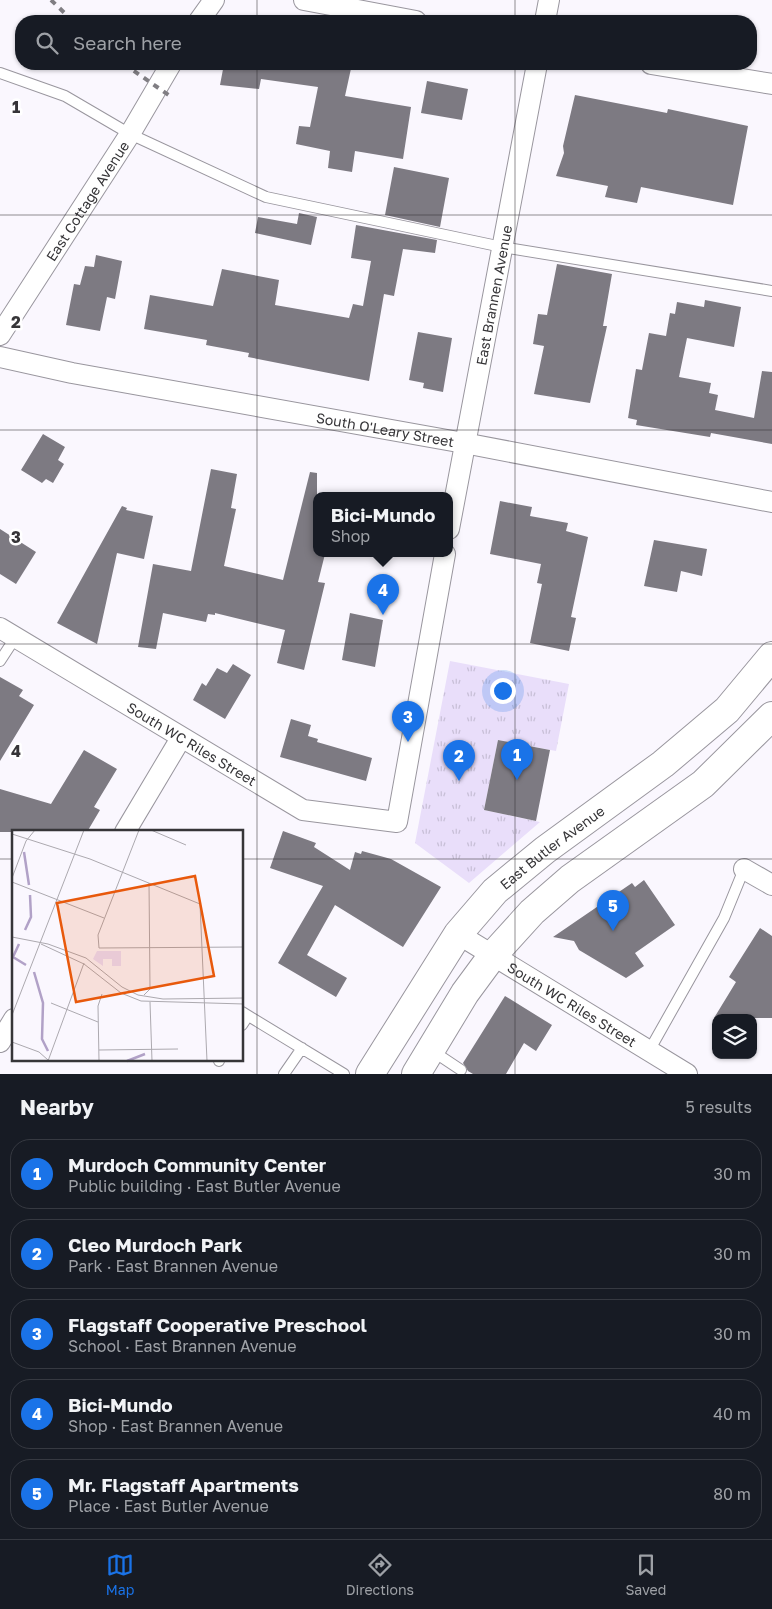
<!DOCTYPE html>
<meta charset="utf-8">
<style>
:root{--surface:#171b24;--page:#242831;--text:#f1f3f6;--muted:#9ea1a6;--line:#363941;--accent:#1a73e8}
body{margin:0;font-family:"Golos Text",sans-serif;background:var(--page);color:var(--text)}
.controls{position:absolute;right:15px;bottom:15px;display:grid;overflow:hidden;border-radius:10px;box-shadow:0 1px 4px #0004}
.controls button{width:45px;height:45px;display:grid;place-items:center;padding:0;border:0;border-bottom:1px solid var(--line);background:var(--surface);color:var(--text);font:25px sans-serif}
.you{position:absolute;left:502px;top:690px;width:18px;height:18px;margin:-12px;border:4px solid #fff;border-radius:50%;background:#1a73e8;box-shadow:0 0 0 8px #1a73e833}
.badge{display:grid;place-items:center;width:32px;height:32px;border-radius:50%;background:var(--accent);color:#fff;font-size:16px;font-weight:700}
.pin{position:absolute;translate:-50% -41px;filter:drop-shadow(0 1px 2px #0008)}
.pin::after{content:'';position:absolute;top:26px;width:18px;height:15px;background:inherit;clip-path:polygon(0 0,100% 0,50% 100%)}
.popup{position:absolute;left:313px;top:492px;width:140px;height:65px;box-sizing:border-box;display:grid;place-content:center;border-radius:10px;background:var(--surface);filter:drop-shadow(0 1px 4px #0005);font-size:16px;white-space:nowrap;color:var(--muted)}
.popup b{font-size:19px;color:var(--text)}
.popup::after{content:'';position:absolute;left:50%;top:100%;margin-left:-10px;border:10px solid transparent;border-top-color:var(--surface)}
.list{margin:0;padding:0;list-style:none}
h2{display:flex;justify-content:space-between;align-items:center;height:65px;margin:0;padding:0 20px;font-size:21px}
h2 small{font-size:16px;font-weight:400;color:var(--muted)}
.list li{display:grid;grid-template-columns:32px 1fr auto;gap:15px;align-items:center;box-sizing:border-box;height:70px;margin:0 10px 10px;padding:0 10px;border:1px solid var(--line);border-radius:20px}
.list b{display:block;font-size:19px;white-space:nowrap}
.list p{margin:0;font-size:16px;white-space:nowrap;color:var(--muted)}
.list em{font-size:16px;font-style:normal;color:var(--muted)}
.icon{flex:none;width:28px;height:28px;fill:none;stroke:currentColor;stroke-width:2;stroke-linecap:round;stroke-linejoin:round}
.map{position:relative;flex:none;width:772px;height:1074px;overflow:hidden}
.search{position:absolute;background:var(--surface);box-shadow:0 1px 4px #0004;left:15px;right:15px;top:15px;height:55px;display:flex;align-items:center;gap:12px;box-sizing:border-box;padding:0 18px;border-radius:20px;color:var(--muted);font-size:19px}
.sheet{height:465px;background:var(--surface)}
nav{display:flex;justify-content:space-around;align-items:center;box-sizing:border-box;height:70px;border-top:1px solid var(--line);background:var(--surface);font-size:14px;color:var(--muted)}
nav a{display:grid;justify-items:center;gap:2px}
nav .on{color:var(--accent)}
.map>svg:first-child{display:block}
.park{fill:url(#park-tufts)}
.building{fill:#7d7a82}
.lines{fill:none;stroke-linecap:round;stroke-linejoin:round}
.service-casing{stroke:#99969e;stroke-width:12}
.minor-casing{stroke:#99969e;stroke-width:22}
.secondary-casing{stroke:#99969e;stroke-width:30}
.service{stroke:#fff;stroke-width:10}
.minor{stroke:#fff;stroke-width:20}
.secondary{stroke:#fff;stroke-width:28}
.rail{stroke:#807e83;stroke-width:4;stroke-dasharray:6 6;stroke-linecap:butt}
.grid{fill:none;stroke:#363538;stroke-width:1;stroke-opacity:0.55}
.labels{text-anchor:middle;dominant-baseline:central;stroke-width:5;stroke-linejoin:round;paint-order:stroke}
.street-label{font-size:14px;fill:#363538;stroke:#fff}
.inset-river{fill:none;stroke:#b1a1c7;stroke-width:2.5}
.inset-road{fill:none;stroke:#aca9af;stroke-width:1}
.view{fill:#e8590c;fill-opacity:0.15;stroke:#e8590c;stroke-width:2.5}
.inset-edge{fill:none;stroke:#363538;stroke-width:2.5}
.grid-label{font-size:16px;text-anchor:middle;font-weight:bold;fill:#363538;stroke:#fff;stroke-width:5;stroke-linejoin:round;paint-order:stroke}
</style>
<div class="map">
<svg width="772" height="1074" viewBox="0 0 772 1074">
<defs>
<pattern id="park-tufts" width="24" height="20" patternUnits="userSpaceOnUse" patternTransform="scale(1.25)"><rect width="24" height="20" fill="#e9defa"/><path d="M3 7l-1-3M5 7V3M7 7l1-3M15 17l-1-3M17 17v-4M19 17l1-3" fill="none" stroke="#c8bfd7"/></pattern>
</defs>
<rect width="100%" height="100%" fill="#faf7fe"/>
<path class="park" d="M450,661L569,684L556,751L498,740L484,810L540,822L469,883L415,843Z"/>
<path class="building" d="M224,64H352L345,96L411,107L403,159L355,151L352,172L328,168L330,151L296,144L299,126L310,127L318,87L261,79L259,89L220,85Z
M427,81L468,89L462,120L421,113Z
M575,95L667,113L668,109L748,126L733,205L641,187L637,203L605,197L608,186L556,176L564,153L563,146Z
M394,167L449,178L440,227L385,215Z
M299,213L317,217L311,245L255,233L258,217L297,224Z
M356,225L437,240L435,253L403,249L394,296L384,294L369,381L248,357L249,353L206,345L207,340L144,329L150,295L213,306L222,269L279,280L275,305L349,318L353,304L363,306L371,261L351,258Z
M96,255L122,261L115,299L107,297L100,331L66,325L74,284L80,285L85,266L94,267Z
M557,264L612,274L603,326H607L590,403L534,394L544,346L533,344L538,314L547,315Z
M705,300L741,307L734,347L687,338L679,377L711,383L709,393L718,395L715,410L754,418L762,371L772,372V444L711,433L710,437L636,425L637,420L628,418L636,369L642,370L649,333L666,336L670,313L675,314L677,302L704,307Z
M418,332L452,338L443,392L423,388L424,383L409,380Z
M43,434L65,447L58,460L64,464L53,483L46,479L42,483L21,470Z
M211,469L237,474L231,508L236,509L224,566L283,580L310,472L317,473V554H325L318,582L325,583L304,670L277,663L285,630L215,613V615L208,614L206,622L163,613L156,649L138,647L153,564L191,571Z
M500,501L532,507L530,516L568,523L566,531L588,537L571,617L576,618L569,651L530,643L542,584L537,583L541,564L490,554Z
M122,506L127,508L126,510L153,516L144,559L117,553L97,644L57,623Z
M0,529L36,552L16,584L0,574Z
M654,540L707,549L702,576L681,571L677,592L644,586Z
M350,613L383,620L375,667L342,660Z
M233,664L251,675L225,719L193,700L202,683L206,686L217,668L227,673Z
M0,677L23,690L19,696L34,705L0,761Z
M291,719L311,725L308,736L318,739L317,742L372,758L366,781L280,757Z
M498,740L550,750L536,821L484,810Z
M84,750L117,769L94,807L100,810L87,832H0V789L51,804Z
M283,831L316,843L314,847L350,870L355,852L361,854L362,851L391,859L441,887L403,947L335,905L307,955L347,978L336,997L278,963L323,886L270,868Z
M644,880L675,925L635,953L644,966L626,978L579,950L574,941L553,937L632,883L635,887Z
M760,928L772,936V1018H714L736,982L729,977Z
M505,996L552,1025L536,1051L524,1043L506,1074H473L468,1071L463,1063Z"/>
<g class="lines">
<defs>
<path id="service" d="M0,73L65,96L130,134L266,197L502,247L772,291
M0,661L15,638
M242,1012L344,1074
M242,1025L248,1016
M431,1050L461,1070
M649,1051L724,918L744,869
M219,1061V1060
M284,1074L302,1048"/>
<g id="minor">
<path d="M304,0L416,21"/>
<path d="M199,21L214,0"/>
<path d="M545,21L549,0"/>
<path d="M651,64L772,84"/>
<path id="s1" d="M0,335L130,134L171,64"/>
<path id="s2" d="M0,357L72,373L464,443L772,502"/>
<path id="s3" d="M449,529L537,64"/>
<path id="s4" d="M0,628L303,810L397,822L445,554"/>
<path d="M125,832L181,738"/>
<path d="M744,869L772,885"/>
<path id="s5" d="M458,934L687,1074"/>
<path d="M0,1042L14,1019"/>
</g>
<g id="secondary">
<path id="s6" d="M370,1074L458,934L495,891L545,850L663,764L727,710L772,656"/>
<path d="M416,1074L465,993L493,955L532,912L570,879L703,784L772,716"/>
</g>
</defs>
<use href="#service" class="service-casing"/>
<use href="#minor" class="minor-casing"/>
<use href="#secondary" class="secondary-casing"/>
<use href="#service" class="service"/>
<use href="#minor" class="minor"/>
<use href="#secondary" class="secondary"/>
<path class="rail" d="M51,0L73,21
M124,64L170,96"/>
</g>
<path class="grid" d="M257,0V21M515,0V21M257,64V1074M515,64V1074M0,215H772M0,430H772M0,644H772M0,859H14M242,859H772"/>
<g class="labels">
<g class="street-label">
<text stroke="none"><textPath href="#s1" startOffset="160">East Cottage Avenue</textPath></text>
<text stroke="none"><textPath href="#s3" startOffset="238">East Brannen Avenue</textPath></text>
<text stroke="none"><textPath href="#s2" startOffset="392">South O'Leary Street</textPath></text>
<text stroke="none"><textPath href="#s4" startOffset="224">South WC Riles Street</textPath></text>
<text stroke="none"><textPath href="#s6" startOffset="294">East Butler Avenue</textPath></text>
<text stroke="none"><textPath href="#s5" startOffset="134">South WC Riles Street</textPath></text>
</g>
</g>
<g transform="translate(12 830)">
<rect width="231" height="231" fill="#faf7fe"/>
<path d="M85,121H109V136H100V129H91V136L81,129Z" fill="#e9defa"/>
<path class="inset-river" d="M12,22L17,55M13,100L19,87L18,65M7,114L1,127L14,135M22,142L31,173L30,209L36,221M115,231L133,224"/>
<path class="inset-road" d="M127,0L86,105L87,118L232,117M139,0L174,15M0,4L78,29L188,74L195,231M0,48L14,11L23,0M0,52L92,88M0,107L36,114L74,128L110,157L126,165L151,169L232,168M29,114L72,134L109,163L129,171L232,174M132,165L138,159L137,53M138,172L140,231M39,173L86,192M0,185L72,0M0,212L27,222L36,230M87,220L166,219M36,231L72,133M87,231L86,176L90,164"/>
<path class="view" d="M183,46L202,146L64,172L45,73Z"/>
<rect width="231" height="231" class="inset-edge"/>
</g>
<g class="grid-label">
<text x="16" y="113">1</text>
<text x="16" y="328">2</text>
<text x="16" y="543">3</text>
<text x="16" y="757">4</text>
</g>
</svg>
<div class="controls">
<button><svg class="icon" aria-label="layers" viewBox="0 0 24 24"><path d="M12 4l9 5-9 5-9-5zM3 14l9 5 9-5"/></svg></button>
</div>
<div class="you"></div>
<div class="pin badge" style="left:517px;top:780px">1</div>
<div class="pin badge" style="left:459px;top:781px">2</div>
<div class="pin badge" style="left:408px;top:742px">3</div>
<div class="pin badge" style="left:383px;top:615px">4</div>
<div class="popup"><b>Bici-Mundo</b>Shop</div>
<div class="pin badge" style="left:613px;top:931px">5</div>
<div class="search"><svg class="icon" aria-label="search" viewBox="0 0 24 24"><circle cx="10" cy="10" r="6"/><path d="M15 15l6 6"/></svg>Search here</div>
</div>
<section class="sheet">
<h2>Nearby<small>5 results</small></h2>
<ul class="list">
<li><span class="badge">1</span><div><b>Murdoch Community Center</b><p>Public building · East Butler Avenue</p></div><em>30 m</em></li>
<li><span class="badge">2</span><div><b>Cleo Murdoch Park</b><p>Park · East Brannen Avenue</p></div><em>30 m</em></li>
<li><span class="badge">3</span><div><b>Flagstaff Cooperative Preschool</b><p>School · East Brannen Avenue</p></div><em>30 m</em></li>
<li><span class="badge">4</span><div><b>Bici-Mundo</b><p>Shop · East Brannen Avenue</p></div><em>40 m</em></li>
<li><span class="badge">5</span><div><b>Mr. Flagstaff Apartments</b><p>Place · East Butler Avenue</p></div><em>80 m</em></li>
</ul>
</section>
<nav>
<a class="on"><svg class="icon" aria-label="map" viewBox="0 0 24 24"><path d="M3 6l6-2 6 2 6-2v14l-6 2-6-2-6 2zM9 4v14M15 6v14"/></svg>Map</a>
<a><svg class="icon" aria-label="directions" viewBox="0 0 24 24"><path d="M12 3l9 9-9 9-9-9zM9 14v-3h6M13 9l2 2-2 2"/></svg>Directions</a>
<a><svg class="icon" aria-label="saved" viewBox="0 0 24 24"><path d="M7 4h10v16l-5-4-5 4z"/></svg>Saved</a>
</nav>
